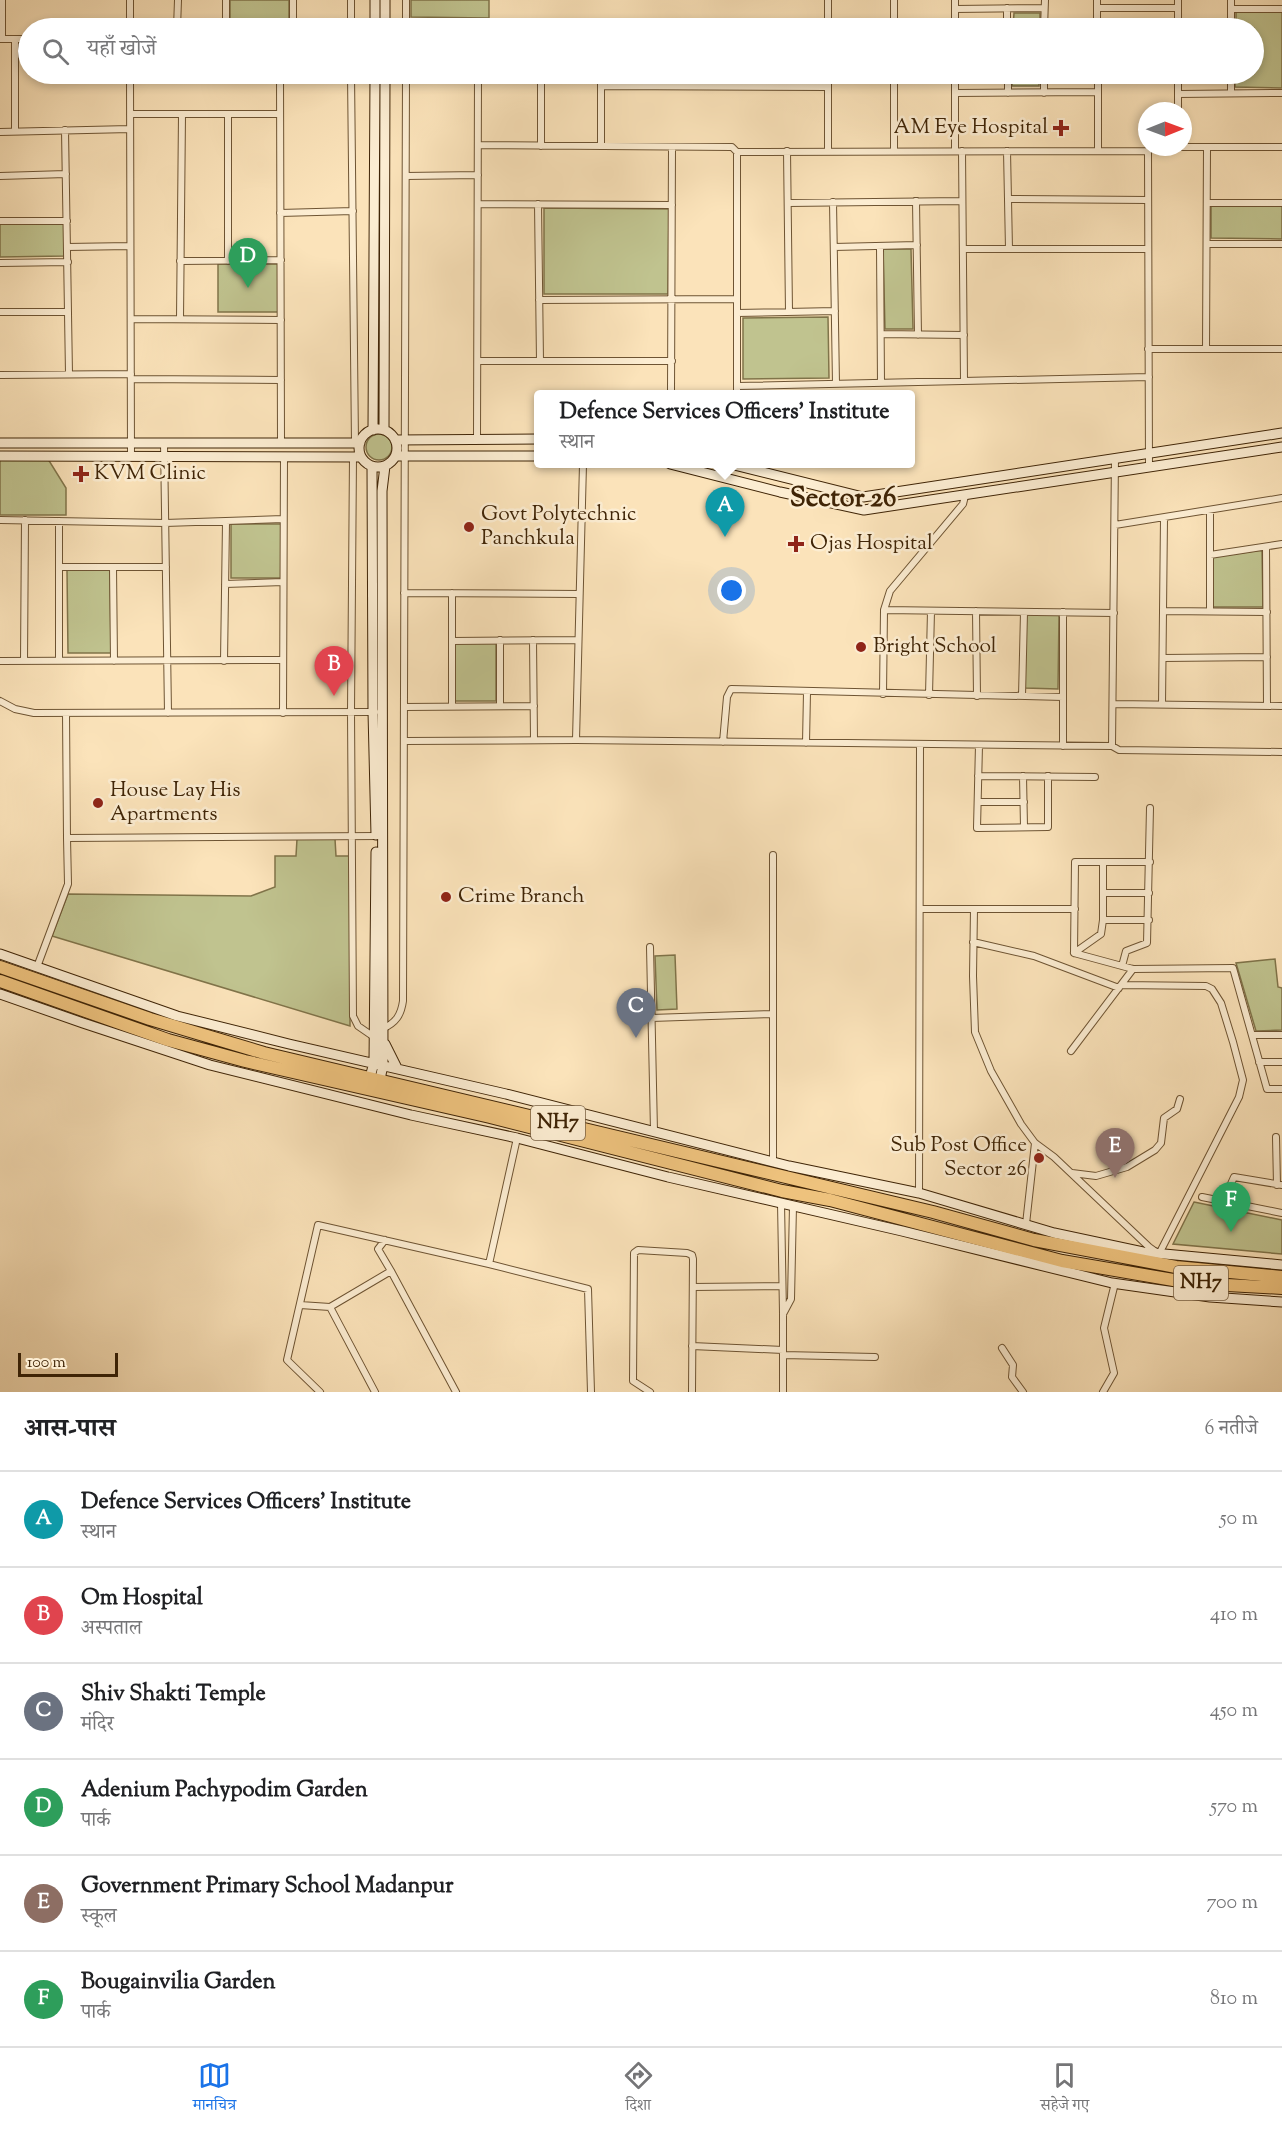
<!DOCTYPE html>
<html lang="hi">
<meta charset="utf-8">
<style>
:root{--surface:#fff;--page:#f6f6f6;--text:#202124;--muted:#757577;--line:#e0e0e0;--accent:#1a73e8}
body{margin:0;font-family:"Sorts Mill Goudy","Noto Serif Devanagari",serif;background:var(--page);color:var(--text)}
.compass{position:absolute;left:1138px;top:102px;width:54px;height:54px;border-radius:50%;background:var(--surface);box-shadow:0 3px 9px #0003;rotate:89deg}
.scale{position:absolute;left:18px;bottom:15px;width:100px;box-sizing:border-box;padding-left:6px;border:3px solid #3f2406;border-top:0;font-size:16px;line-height:21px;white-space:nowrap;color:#3f2406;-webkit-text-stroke:4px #fcedd2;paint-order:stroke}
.you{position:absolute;left:732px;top:591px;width:21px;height:21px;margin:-15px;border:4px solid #fff;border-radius:50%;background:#1a73e8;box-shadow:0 0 0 9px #1a73e833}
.badge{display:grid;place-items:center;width:39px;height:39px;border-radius:50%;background:var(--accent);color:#fff;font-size:20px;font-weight:700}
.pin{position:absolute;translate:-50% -50px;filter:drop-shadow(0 2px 3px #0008)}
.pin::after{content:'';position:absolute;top:32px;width:21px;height:18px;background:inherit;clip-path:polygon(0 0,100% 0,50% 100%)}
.popup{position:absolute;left:534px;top:390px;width:381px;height:78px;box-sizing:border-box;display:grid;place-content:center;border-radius:6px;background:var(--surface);filter:drop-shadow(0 2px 4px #0005);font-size:20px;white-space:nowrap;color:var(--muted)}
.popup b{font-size:22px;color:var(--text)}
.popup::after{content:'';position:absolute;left:50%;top:100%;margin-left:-12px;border:12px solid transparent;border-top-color:var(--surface)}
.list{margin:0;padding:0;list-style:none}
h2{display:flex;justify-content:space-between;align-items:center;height:78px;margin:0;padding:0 24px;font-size:26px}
h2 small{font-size:20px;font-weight:400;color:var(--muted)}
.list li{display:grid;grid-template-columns:39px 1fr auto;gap:18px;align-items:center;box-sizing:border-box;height:96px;padding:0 24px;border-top:2px solid var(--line)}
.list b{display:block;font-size:22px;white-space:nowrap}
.list p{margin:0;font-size:20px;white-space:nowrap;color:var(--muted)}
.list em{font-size:20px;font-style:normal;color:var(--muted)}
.icon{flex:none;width:33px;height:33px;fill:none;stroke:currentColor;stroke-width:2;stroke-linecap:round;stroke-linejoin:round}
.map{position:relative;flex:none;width:1282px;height:1392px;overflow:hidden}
.search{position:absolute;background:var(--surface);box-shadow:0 3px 9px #0003;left:18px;right:18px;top:18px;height:66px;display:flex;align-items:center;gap:15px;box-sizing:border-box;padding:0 21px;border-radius:33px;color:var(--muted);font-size:22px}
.sheet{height:654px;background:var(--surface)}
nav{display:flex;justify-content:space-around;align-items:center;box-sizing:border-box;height:84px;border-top:2px solid var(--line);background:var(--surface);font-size:16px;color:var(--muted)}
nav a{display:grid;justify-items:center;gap:3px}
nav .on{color:var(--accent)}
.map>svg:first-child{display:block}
.green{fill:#c0c38f;stroke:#80744a;stroke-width:1.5}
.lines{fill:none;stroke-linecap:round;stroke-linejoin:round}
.street-casing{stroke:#6e5433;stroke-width:8}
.secondary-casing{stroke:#3f2406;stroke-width:11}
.highway-casing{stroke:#3f2406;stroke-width:14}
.street{stroke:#fcedd2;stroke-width:6}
.secondary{stroke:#fcedd2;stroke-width:9}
.highway{stroke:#eec27d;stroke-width:12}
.poi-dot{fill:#8f2418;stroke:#fcedd2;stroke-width:2}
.labels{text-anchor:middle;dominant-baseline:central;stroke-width:5;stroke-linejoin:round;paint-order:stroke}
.shield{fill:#fcedd2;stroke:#786043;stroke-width:1.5}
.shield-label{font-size:20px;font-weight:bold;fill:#3f2406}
.poi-label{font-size:21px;fill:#3f2406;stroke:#fcedd2;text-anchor:start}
.district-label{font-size:27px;font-weight:bold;fill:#3f2406;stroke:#fcedd2}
</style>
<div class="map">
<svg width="1282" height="1392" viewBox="0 0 1282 1392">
<rect width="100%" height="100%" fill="#fbe3ba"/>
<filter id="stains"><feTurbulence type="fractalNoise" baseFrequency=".00333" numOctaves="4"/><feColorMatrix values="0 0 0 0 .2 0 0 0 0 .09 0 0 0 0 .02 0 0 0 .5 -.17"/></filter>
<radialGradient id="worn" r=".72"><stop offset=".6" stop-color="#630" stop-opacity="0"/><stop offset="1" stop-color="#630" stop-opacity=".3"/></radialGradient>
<path class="green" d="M230,0H289V28H230Z
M411,0H489V18L411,17Z
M1236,12H1282V88L1235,87V74H1254V28H1236Z
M1014,13H1040V28H1013Z
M1013,74H1039V86H1012Z
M1211,205L1282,206V239L1211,238Z
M544,208L669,209L668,294H544Z
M0,224H65V256L0,257Z
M883,249H911L913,329H885Z
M218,264H278V312H218Z
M828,317L829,378L743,379V318Z
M366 447a13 13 0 1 1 26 0a13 13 0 1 1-26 0Z
M0,459H48L66,488V515H0Z
M231,524H281V578H231Z
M1262,550L1263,607H1213L1212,557Z
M110,569L111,653H68L67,570Z
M1026,614H1059L1058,689L1025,688Z
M455,643H496V701H455Z
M297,839H335L336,856H350V1026L52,936L68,894L251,896L275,887V856H296Z
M675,955L677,1009L657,1010L655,956Z
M1275,959L1278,987L1282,988V1030L1256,1031L1236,963Z
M1194,1202L1282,1220V1254L1173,1244Z"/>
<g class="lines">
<defs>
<path id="street" d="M130,0V28
M293,0V28
M955,0V28
M1097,0V28
M1178,0V28
M1007,8V28
M1097,8H1178
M955,9L1044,8
M1231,9H1282
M406,25L828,24
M177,28L178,0
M226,28V0
M351,28V0
M406,28V0
M828,28V0
M894,28V0
M1044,28L1045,0
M1231,28V0
M0,39H28
M2,39V0
M15,39V131
M130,74L131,456
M280,74L281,443
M351,74L355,443
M541,74V146
M955,74V151
M1008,74V93
M1098,74V151
M1178,74V111
M601,86L828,87
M955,93L1098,92
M1044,93V74
M1231,93V74
M1178,94L1282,93
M130,114H280
M65,130L69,374
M0,132L130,129
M478,145L732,147L737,152L1148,151L1153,147
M601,146V74
M1183,147H1282
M787,151L789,312
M828,151V74
M894,151V74
M962,151L964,381
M1007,151L1009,249
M1148,151L1149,468
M0,176L66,174
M406,176L478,175
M1008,199L1148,200
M916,201L918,335
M833,202L836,384
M788,203L962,201
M1207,203H1282
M478,204L672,205
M538,204L540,361
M280,213L353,211
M0,221H67
M1207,244H1282
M880,246L881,383
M67,247L130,246
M834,247L917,245
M963,249H1148
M180,261L281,260
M228,261V114
M0,263L68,262
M539,300L737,299
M0,312H68
M737,313L835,311
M131,319L281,320
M180,319L182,114
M881,334L964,335
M1148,349H1282
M1206,349L1207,147
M478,361H672
M0,375L131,374
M131,379L281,380
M737,386L1149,377
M671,394L672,147
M737,394V152
M477,439L478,74
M164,443L168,713
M353,456L351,712L353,1016L358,1026L374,1037
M1210,511V611
M0,520L165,523L283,519
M1115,525L1282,498
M1266,547L1267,706
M1210,555L1282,544
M59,567H166
M113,567L114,661
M225,584L283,582
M404,593L579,594
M884,610L1114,613
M976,611L977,696
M1163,611L1267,612
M1063,612V746
M533,640L534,740
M452,641L578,640
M1163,658L1267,657
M0,661L283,660
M24,661L25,520
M59,661V521
M224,661L226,522
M883,694L884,610L890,591L963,504L965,496
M929,695L931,611
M1022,696L1024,612
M0,701L15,709L34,713L375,712
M1113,704L1282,706
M1162,704L1164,518
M452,706V593
M500,706V640
M404,707L534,706
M66,713L67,838L379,836
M283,713L284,456
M576,740L583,464
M404,741L576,740L1112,746L1119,750L1282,752
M723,742L727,697L731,689L1063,697
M806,743L807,692
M979,745L977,828L1048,827V776
M1112,746L1115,458
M978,776L1095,777
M1023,776L1024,827
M978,802H1024
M773,855V1162
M1150,862H1075L1074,953L1133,969L1233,968L1267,1089H1282
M1103,893H1149
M920,909H1075
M974,909L973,976L975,1032L991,1071L1021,1124L1035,1143L1054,1157L1149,1247L1159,1254L1239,1097L1243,1080L1233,1042L1221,1003L1212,989L1206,986L1121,985
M1103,920H1149
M973,942L1034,956L1119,988
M650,947L654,1131
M1074,953L1101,934L1103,920V862
M1122,966L1126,951L1147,943L1150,808
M37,967L68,884L67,838
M651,1018L773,1014
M382,1029C396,1023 401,1015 403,1001L406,74
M1252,1035H1282
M1071,1051L1133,969
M1259,1062H1282
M1276,1137L1277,1185
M517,1138L489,1264L588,1289L591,1392
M1072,1173L1096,1176L1127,1167L1155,1150L1161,1143L1164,1118L1177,1109L1180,1099
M919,1193L920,744
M1202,1197L1282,1213
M1227,1202L1230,1186L1234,1177L1282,1185
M781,1203L783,1313
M1026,1224L1035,1143
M391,1271L456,1392
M693,1287L782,1286
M300,1305L330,1307L391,1271L378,1249L385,1240
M330,1307L375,1392
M692,1346L783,1350
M1002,1348L1013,1365L1012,1377L1023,1392
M783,1355L875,1357
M320,1392L287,1360L318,1225L489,1264
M650,1392L633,1381L634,1253L638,1250L687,1253L692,1255L693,1259L692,1392
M783,1392V1314L791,1299L793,1206
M1103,1392L1114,1373L1104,1328L1115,1283"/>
<path id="secondary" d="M375,28V0
M385,28V0
M359 448a19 19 0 1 1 38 0a19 19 0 1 1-38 0Z
M373,430L375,74
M384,430L385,74
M395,440L539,439
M0,443H360
M0,456L361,457
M396,456H539
M670,464L780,492L864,510L1282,447
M730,464L863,497L1282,433
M372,466L373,712L376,835
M0,954L177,1016L289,1044L506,1094L789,1166L919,1193L1054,1233L1143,1252L1282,1265
M0,994L83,1023L210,1065L411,1115L517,1138L668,1177L902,1231L1112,1283L1210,1297L1282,1302
M385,1044L397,1068
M368,1084L374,1063L376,852
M379,1084L383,1065L382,491L385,466"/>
<path id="highway" d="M0,967L150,1019L264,1053L933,1212L1034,1240L1176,1267L1282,1277
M0,981L168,1040L245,1061L490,1117L782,1191L830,1200L1062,1261L1191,1283L1282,1288"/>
</defs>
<use href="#street" class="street-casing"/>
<use href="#secondary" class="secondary-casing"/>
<use href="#highway" class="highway-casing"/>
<use href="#street" class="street"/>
<use href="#secondary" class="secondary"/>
<use href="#highway" class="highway"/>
</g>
<g class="poi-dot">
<path d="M1058 119h6v6h6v6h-6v6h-6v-6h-6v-6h6z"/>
<path d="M78 465h6v6h6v6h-6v6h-6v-6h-6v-6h6z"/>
<circle cx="469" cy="527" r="6"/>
<path d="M793 535h6v6h6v6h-6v6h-6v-6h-6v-6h6z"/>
<circle cx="861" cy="647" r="6"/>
<circle cx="98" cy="803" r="6"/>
<circle cx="446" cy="897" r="6"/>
<circle cx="1039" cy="1158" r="6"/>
</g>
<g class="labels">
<g class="shield">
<rect x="531" y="1106" width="54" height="34" rx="4.5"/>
<rect x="1174" y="1266" width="54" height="34" rx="4.5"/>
</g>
<g class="shield-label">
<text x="558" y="1123">NH7</text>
<text x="1201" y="1283">NH7</text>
</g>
<g class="poi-label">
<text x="1048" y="128" text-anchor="end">AM Eye Hospital</text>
<text x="94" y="474">KVM Clinic</text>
<text x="481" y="515">Govt Polytechnic<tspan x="481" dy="24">Panchkula</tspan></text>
<text x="810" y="544">Ojas Hospital</text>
<text x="873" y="647">Bright School</text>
<text x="110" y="791">House Lay His<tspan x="110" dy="24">Apartments</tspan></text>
<text x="458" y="897">Crime Branch</text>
<text x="1027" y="1146" text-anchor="end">Sub Post Office<tspan x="1027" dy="24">Sector 26</tspan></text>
</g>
<g class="district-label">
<text x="843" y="499">Sector 26</text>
</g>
</g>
<rect width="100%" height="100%" filter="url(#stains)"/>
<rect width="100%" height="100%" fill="url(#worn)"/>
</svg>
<svg class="compass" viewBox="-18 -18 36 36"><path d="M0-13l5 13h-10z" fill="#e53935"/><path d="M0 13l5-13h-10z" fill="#757577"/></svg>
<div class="scale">100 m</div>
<div class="you"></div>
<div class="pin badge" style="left:725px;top:537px;background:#0f9aa8">A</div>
<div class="popup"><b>Defence Services Officers' Institute</b>स्थान</div>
<div class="pin badge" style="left:334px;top:696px;background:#e0444e">B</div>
<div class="pin badge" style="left:636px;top:1038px;background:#6b7280">C</div>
<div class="pin badge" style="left:248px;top:288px;background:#2e9e5b">D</div>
<div class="pin badge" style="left:1115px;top:1178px;background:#8d6e63">E</div>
<div class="pin badge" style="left:1231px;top:1232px;background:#2e9e5b">F</div>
<div class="search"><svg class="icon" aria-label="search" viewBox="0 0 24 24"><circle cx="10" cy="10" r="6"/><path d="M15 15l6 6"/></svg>यहाँ खोजें</div>
</div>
<section class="sheet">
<h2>आस-पास<small>6 नतीजे</small></h2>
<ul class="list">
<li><span class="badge" style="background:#0f9aa8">A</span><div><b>Defence Services Officers' Institute</b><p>स्थान</p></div><em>50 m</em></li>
<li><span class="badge" style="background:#e0444e">B</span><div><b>Om Hospital</b><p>अस्पताल</p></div><em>410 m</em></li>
<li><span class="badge" style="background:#6b7280">C</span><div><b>Shiv Shakti Temple</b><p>मंदिर</p></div><em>450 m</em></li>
<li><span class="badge" style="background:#2e9e5b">D</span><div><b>Adenium Pachypodim Garden</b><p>पार्क</p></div><em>570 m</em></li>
<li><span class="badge" style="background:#8d6e63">E</span><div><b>Government Primary School Madanpur</b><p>स्कूल</p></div><em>700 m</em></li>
<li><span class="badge" style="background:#2e9e5b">F</span><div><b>Bougainvilia Garden</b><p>पार्क</p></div><em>810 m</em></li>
</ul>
</section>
<nav>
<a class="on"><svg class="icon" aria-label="map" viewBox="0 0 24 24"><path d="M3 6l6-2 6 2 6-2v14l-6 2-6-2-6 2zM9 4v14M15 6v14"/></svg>मानचित्र</a>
<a><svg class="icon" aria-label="directions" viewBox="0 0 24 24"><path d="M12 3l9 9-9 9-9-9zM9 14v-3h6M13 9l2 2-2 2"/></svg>दिशा</a>
<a><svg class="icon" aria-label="saved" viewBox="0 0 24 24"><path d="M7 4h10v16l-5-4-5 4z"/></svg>सहेजे गए</a>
</nav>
